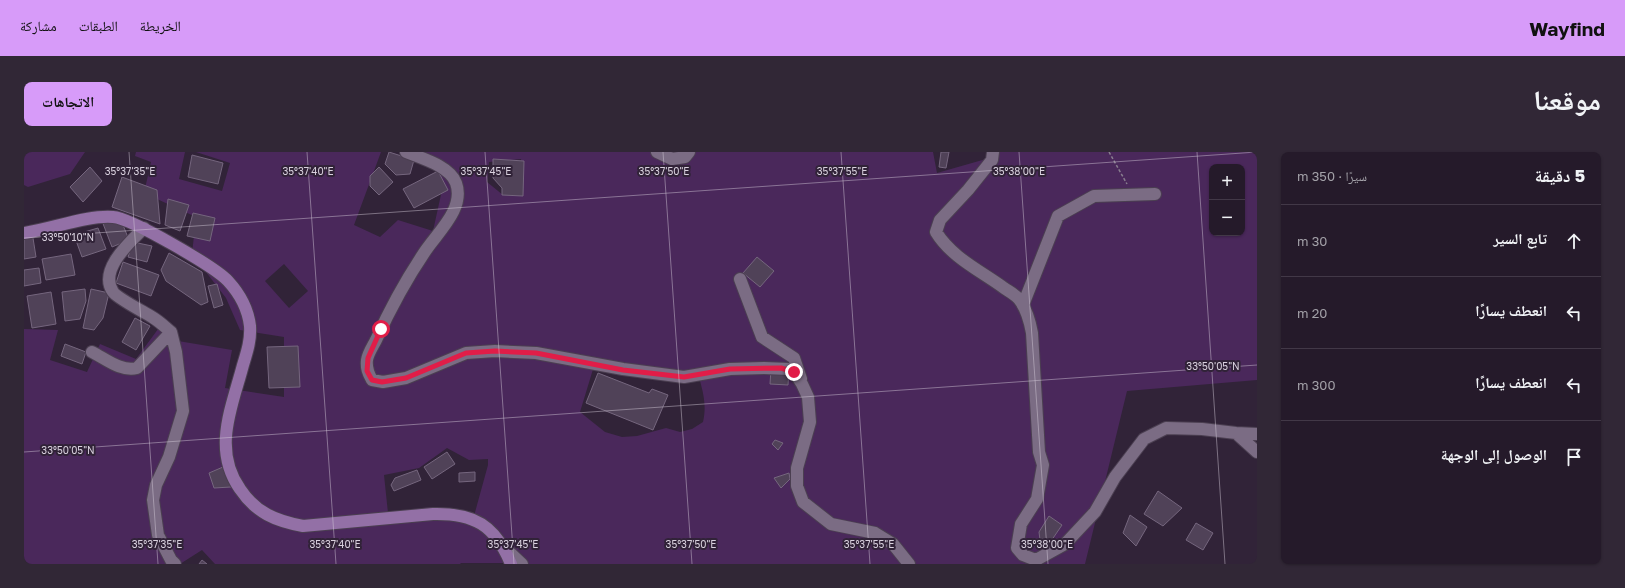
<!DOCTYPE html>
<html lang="ar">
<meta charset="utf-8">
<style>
:root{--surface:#251a2a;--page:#312736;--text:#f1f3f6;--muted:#a3a1a8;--line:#423847;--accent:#d79bf9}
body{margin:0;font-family:"Golos Text","Noto Naskh Arabic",sans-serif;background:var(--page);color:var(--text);direction:rtl}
.controls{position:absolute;right:12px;top:12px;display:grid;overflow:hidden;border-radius:8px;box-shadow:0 1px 3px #0004}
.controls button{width:36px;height:36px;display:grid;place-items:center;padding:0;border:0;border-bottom:1px solid var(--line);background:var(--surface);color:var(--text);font:20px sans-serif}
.stop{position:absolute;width:12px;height:12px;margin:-9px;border:3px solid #e11d48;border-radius:50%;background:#fff}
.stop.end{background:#e11d48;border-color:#fff;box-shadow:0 1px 4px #0008}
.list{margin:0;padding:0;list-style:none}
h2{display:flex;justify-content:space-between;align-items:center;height:52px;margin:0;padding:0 16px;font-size:17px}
h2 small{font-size:13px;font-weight:400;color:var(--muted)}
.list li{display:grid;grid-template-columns:26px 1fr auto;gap:12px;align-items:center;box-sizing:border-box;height:72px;padding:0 16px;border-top:1px solid var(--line)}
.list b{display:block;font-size:15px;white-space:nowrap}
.list em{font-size:13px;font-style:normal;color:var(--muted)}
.icon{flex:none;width:22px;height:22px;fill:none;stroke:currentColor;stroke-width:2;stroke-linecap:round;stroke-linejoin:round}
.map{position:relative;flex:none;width:1233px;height:412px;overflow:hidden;direction:ltr;border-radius:8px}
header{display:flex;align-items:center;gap:24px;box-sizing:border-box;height:56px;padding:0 20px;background:var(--accent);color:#111}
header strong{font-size:19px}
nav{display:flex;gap:22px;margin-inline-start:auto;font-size:14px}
.intro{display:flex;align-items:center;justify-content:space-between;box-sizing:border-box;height:96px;padding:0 24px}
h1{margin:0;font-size:28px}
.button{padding:10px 18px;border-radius:8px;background:var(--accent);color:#111;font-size:14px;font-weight:700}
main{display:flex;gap:24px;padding:0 24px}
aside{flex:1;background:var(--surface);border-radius:8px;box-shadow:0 1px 3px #0004}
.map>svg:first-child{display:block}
.green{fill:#4a285b;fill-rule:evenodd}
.building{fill:#504258;stroke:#75667e}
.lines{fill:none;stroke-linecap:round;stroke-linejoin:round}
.minor-casing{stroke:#4b3f51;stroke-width:14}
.major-casing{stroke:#4b3f51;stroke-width:14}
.path{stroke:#887d8e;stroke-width:1.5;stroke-dasharray:3 2;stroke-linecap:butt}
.minor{stroke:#7b6c84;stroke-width:12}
.major{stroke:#9370a6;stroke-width:12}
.route{stroke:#e11d48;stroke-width:5}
.ticks{fill:none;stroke:#d9d1de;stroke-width:1;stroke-opacity:0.45}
.ticks-label{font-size:10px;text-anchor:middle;fill:#d9d1de;stroke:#312338;stroke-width:4;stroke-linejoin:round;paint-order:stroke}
</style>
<header>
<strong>Wayfind</strong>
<nav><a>الخريطة</a><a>الطبقات</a><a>مشاركة</a></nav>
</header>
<div class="intro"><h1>موقعنا</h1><a class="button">الاتجاهات</a></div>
<main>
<aside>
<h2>5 دقيقة<small>سيرًا · 350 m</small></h2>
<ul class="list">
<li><svg class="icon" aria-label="ahead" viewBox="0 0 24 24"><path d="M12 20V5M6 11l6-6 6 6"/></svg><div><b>تابع السير</b></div><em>30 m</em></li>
<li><svg class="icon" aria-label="left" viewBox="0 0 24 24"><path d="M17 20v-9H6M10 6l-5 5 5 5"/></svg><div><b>انعطف يسارًا</b></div><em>20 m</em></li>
<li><svg class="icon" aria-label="left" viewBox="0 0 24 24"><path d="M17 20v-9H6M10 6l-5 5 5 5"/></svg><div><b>انعطف يسارًا</b></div><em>300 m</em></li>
<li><svg class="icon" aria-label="arrive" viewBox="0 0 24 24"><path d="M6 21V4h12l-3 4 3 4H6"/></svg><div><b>الوصول إلى الوجهة</b></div></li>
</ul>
</aside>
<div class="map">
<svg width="1233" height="412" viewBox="0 0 1233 412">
<rect width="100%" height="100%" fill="#312338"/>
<path class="green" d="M0,0H61L46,22L4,35L0,33Z
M112,0H161L155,27L198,39L206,11L172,0H357L330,73L356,85L374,68L409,79L418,38L413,21L409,16L380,0H909L913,21L962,7L972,0H1233V228L1103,239L1061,412H484V411H437L436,412H191L178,398L156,412H0V177L34,178L26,208L63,220L76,192L112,207L140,169L142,187L208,198L201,236L260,245V185L216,178L202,146L168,102L172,65L120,41L127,10L111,4ZM497,7L499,42L479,43L463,30L465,10ZM1188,15H1218V81H1188ZM260,112L284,139L265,156L241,129ZM570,214L674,222C679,239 683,253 679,270L668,277L656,280L642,276L613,284L598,285L581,280L556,260ZM423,296L445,308L464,307V313L450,364C419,349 397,357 364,361L360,323L395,316Z"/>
<path class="building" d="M365,0L390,8L386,22L372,23L361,12Z
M917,0H925L922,16L915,15Z
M168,3L199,11L194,32L164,25Z
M469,7L500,9L499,44L478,43V36L469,26Z
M66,15L78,29L59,50L46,35Z
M355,15L369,30L355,43L346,34V24Z
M414,19L424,38L390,56L379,37Z
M98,25L133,38L136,72L88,55Z
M144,47L165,53L156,79L141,73Z
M169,61L191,66L186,89L163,84Z
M78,69L99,73L105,88L88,95Z
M74,76L82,97L58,105L50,83Z
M9,86L12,105L0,107V87Z
M109,90L128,94L123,110L104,105Z
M145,101L178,120L184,150L177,153L142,129L137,118Z
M47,102L51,123L22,128L18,107Z
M733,105L750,119L736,135L719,121Z
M99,110L135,123L127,144L92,131Z
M15,116L17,131L0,134V118Z
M193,132L199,153L190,156L184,134Z
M61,137L62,149L56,167L41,169L38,140Z
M67,137L85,141L79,166L70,178L59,176Z
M27,140L32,172L8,176L3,144Z
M111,166L126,174L112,198L98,190Z
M41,192L62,200L58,212L37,204Z
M274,194L276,235L245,236L243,195Z
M747,217L765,218L764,233L746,232Z
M574,221L625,241L628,237L644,243L629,278L562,251Z
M751,288L759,291L754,298L748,292Z
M423,300L431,312L408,327L400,315Z
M199,315L207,335L190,336L185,321Z
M393,318L397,328L370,339L367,333L371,326Z
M451,320V329L435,330V321Z
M765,321L766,327L757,336L750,326Z
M1134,339L1158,356L1139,374L1120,362Z
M1106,363L1123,375L1112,394L1099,381Z
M1025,364L1038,373L1021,398L1017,396L1015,380Z
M1172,371L1189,381L1179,398L1162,388Z
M178,408L183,412H175Z"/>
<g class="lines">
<defs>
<path id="minor" d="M382,0C397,6 426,14 432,31C441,56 415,79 402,98C383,126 366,157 352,188C349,194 344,201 343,208C342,216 344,221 348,228L359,230L382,226L442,201L471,199L512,201L599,217L660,225L706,217L740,216L765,217L770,220L778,232L784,245L786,270L773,316V334L779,350L807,372L851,381L869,392L885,412
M633,0L648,7L661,5L665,0
M969,0L968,8L944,38L916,68L912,80C928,106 957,119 980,136C986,140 994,144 997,150C1003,159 1006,170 1008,181L1015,300L1019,313L1013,347L997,372L993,396L999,403L1012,408L1041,392L1071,360L1091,325L1120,287L1142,276L1178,277L1212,281L1233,282
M716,127L738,185L770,206L777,227
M999,153L1034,64L1070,44L1131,42
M147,180L152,200L159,259L145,305L132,333L129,348L134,383L147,408L151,412
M68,200C82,207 97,220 113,216L147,180C141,175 135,169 128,165C120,160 93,146 89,140C74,118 106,90 120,76
M1212,281L1233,300
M480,395L498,412"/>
<path id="major" d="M0,81C28,77 63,63 89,65C107,66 191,115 204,129C216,142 224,157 226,174C227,188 223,200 219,213C208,255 188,297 216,337C232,361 252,369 279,374L409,362C450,361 471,373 487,412"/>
</defs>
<use href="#minor" class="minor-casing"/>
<use href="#major" class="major-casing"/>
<path class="path" d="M1085,0L1103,32"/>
<use href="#minor" class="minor"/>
<use href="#major" class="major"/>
</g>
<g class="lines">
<path class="route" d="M357,177L344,206L343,219L348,228L358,230L382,226L442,201L471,199L512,201L599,218L660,225L706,217L757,216L770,220"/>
</g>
<path class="ticks" d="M105,0L134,412M283,0L312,412M461,0L490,412M639,0L668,412M817,0L846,412M995,0L1024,412M1173,0L1201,412M0,86L1233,0M0,300L1233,213"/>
<g class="ticks-label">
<text x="106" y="23">35°37'35"E</text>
<text x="284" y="23">35°37'40"E</text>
<text x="462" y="23">35°37'45"E</text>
<text x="640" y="23">35°37'50"E</text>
<text x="818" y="23">35°37'55"E</text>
<text x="995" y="23">35°38'00"E</text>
<text x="44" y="89">33°50'10"N</text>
<text x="1189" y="218">33°50'05"N</text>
<text x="44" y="302">33°50'05"N</text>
<text x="133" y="396">35°37'35"E</text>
<text x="311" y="396">35°37'40"E</text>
<text x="489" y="396">35°37'45"E</text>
<text x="667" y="396">35°37'50"E</text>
<text x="845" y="396">35°37'55"E</text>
<text x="1023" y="396">35°38'00"E</text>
</g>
</svg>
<div class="controls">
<button>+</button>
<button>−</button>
</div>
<div class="stop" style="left:357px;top:177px"></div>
<div class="stop end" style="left:770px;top:220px"></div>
</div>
</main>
